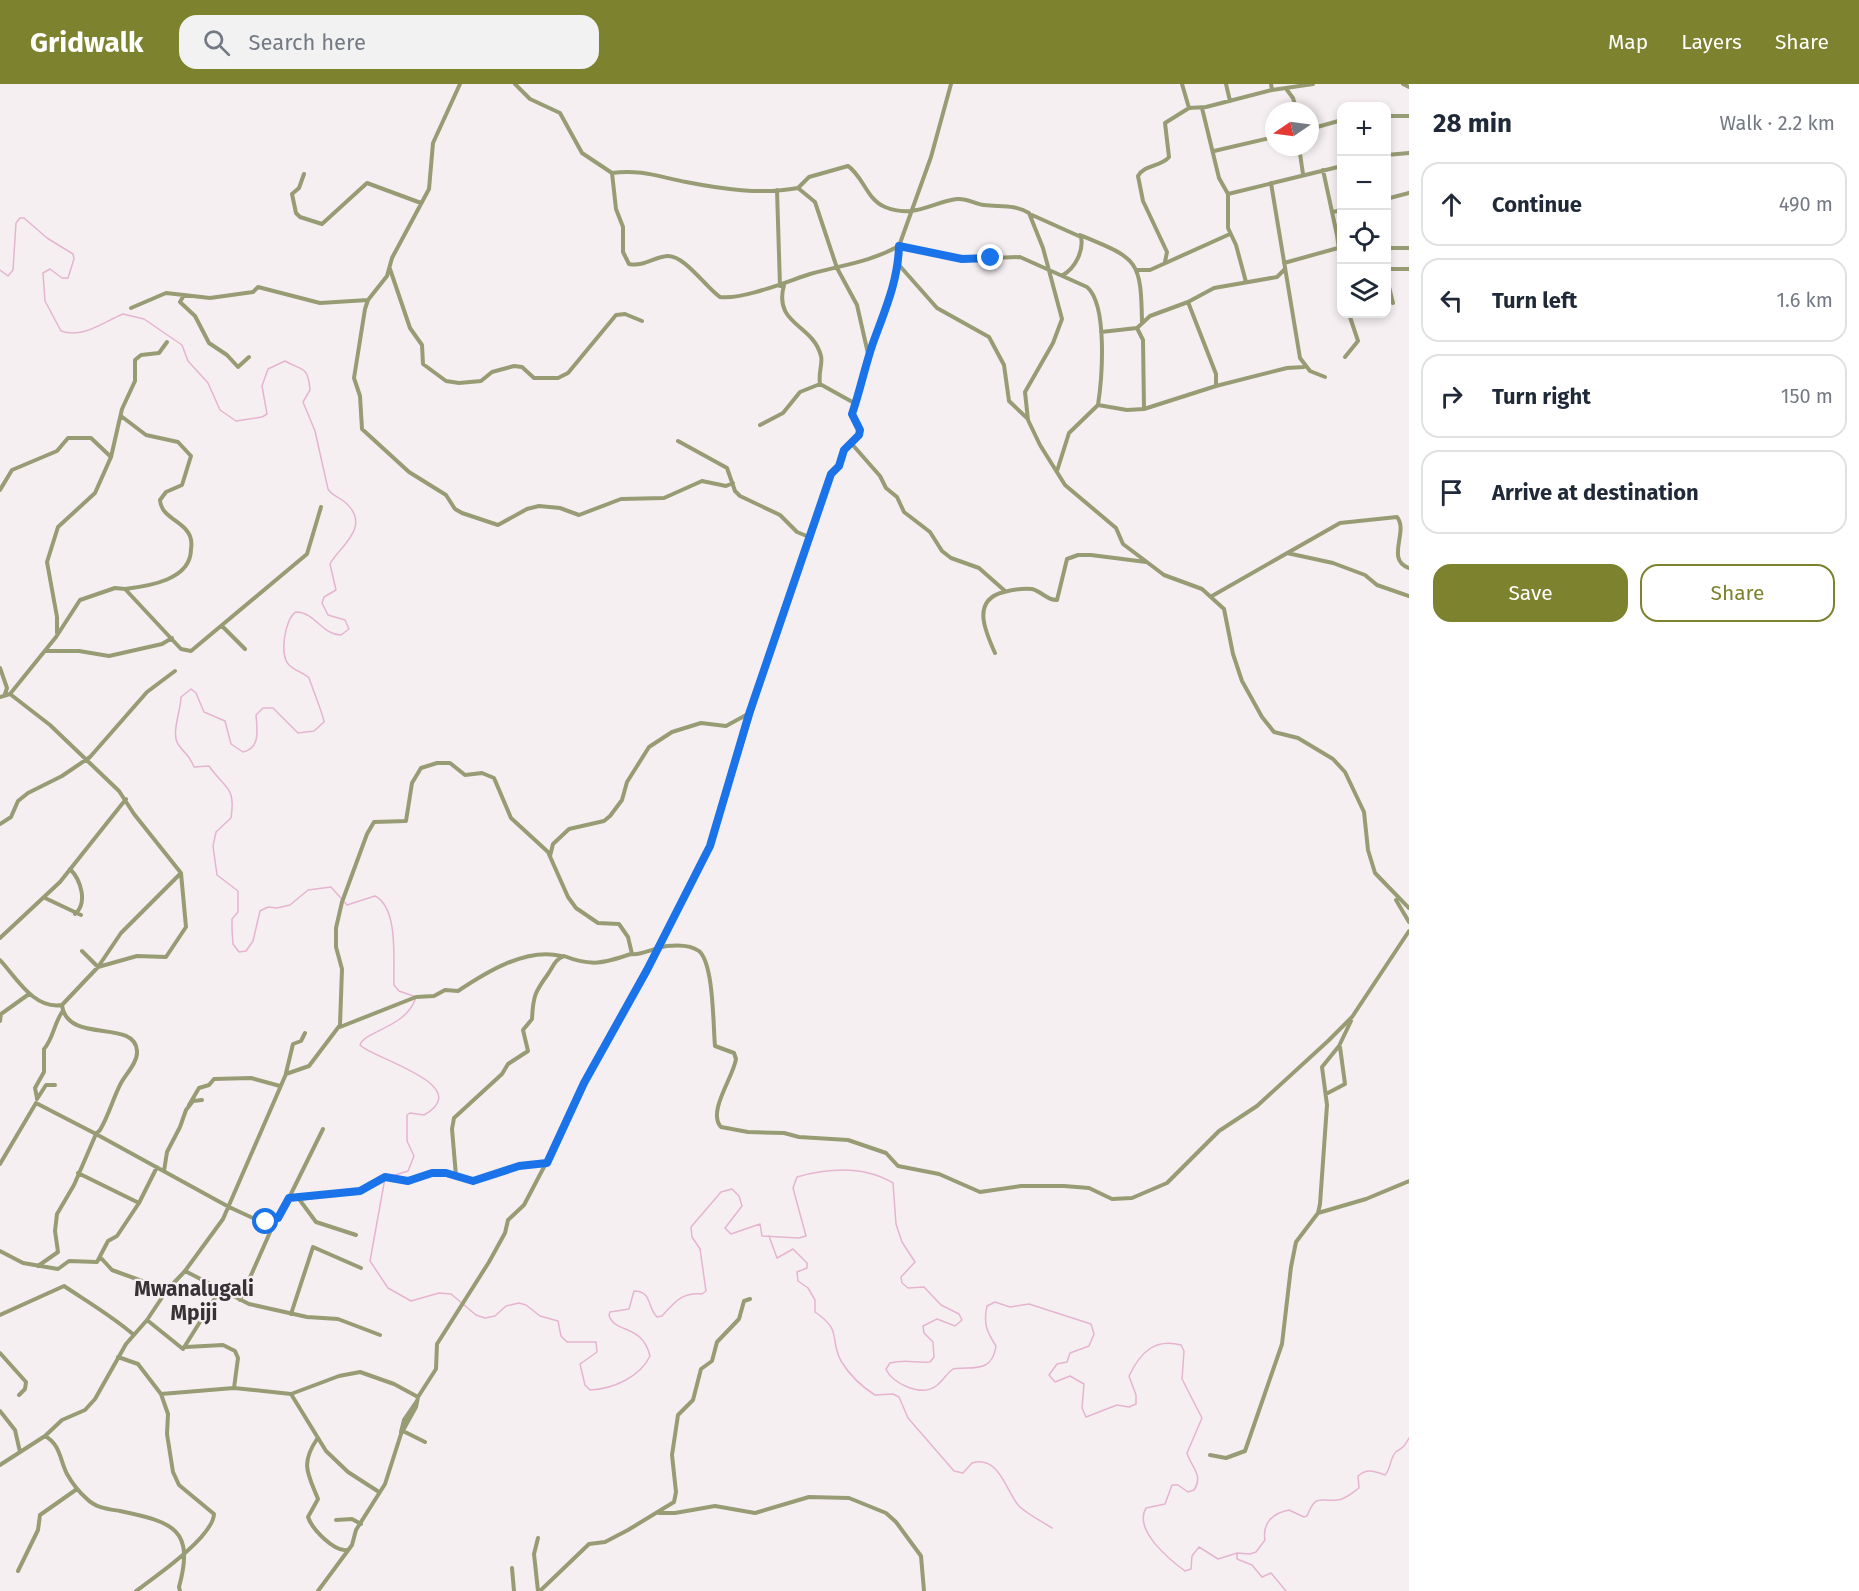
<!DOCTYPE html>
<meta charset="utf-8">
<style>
:root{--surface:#fff;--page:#f2f2f3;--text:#1f2937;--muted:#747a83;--line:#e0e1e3;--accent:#7c822d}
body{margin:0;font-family:"Fira Sans",sans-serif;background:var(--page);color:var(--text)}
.controls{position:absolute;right:18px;top:18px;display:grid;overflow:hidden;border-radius:12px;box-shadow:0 3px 9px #0003}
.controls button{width:54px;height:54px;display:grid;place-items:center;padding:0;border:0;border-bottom:2px solid var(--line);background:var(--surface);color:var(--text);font:30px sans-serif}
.compass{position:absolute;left:1265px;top:18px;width:54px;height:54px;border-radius:50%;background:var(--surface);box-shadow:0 3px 9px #0003;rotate:257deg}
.stop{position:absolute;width:18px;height:18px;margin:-14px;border:4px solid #1a73e8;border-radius:50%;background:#fff}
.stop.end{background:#1a73e8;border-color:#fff;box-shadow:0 2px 6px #0008}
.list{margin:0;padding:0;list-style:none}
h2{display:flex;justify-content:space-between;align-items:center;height:78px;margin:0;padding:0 24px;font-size:26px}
h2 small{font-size:20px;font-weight:400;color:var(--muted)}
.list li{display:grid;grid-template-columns:39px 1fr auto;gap:18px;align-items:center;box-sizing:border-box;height:84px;margin:0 12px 12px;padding:0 12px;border:2px solid var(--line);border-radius:18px}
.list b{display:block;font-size:22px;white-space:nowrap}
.list em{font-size:20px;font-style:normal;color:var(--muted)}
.actions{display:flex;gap:12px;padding:18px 24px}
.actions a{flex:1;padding:14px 0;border:2px solid var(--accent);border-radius:18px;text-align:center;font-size:21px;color:var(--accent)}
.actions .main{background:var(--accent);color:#fff}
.icon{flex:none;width:33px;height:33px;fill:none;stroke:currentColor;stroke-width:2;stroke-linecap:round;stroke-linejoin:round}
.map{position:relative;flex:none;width:1409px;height:1507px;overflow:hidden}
header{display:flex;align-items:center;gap:36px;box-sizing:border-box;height:84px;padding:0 30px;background:var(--accent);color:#fff}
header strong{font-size:28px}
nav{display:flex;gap:33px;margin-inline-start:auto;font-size:21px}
.search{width:420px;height:54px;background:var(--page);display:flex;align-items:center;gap:15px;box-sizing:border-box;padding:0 21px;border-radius:18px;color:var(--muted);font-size:22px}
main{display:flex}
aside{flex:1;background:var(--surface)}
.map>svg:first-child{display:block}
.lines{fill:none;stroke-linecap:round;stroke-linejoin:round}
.stream{stroke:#e5b4cf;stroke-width:1.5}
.minor{stroke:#989c74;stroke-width:4}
.route{stroke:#1a73e8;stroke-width:8}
.labels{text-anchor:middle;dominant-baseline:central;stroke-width:4.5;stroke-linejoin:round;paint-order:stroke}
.quarter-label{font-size:21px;font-weight:bold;fill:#373235;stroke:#f6eff2}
</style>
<header>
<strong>Gridwalk</strong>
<div class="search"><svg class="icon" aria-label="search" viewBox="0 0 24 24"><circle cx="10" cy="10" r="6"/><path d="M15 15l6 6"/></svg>Search here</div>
<nav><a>Map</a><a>Layers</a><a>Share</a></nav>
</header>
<main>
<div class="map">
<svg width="1409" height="1507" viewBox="0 0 1409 1507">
<rect width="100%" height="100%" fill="#f6eff2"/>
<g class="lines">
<path class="stream" d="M0,186L8,192L13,186L16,139L20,134H24L47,154L73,170L74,175L68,194H62L50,185L43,189L45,217L61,247C83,255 103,238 123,230L144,235L182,261L188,277L208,299L220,326L236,337L262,333L267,330L262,302L268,285L285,277C302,287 308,281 310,306L303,318L315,347L328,405C333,413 340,413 346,419C372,443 339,463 330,480L336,506L324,513L322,519L328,531L345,536L349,545L341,551C322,551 315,528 296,528C285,534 279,571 289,581C295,587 303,588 309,594C312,603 324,633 324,638L314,647L298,649L273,624H263L256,631C257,645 261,664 243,668L231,660L225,637L204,628L196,609L191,605L181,613C181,626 171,649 178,660C184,670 188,668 194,683L209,682C225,705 236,702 231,734L216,748L213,762L217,791L238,807V828L232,835V846L233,860L239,868L246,867L253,857L260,827L268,823L277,824L290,821L308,806L331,803L347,821L375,812C399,824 393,877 394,901L399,907L416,913C407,944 365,946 360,961C371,974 477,1001 424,1031L410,1029L407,1031V1057L414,1072L408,1087L392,1092
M385,1094L370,1177L388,1204L411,1217L439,1209L451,1210L476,1231L485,1234L495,1232L506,1222L519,1219L526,1221L540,1232L558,1237L561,1252L567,1258H596L597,1268L580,1280L585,1301L590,1306C613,1305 640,1293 650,1272C642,1239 614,1250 609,1231L610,1228L629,1225L634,1207C652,1207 647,1223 657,1233L662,1232C675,1218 682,1208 702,1210L706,1207L700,1165L692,1153L691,1143L721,1108L732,1105L739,1112L742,1122L725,1144L731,1150L760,1140L762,1152L799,1154L806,1152L793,1104L797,1093C829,1084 864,1082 893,1099L896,1140L902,1158L915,1178L901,1193L902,1199L908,1204L924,1203L941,1221L959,1230L962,1236L955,1242L937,1235L923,1242L924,1249L933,1258L934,1273L930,1278C914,1279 906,1275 890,1279L886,1285C892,1300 922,1313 936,1302C942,1298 946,1290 953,1285C972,1282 992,1290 996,1262C987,1248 983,1240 987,1222L995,1218L1010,1223L1029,1220L1091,1240L1094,1250L1089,1262L1070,1269L1067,1278L1057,1280L1049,1291L1055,1298L1070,1292L1084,1300L1082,1324L1086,1333L1117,1321L1129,1323L1136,1320V1311L1129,1292C1140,1269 1154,1254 1181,1261L1184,1267L1182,1295L1202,1334L1187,1369C1191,1383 1204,1391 1194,1406L1188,1408L1178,1401H1172L1165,1420L1146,1424C1133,1446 1170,1476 1185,1487L1191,1485L1192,1472L1199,1463L1218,1475L1237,1469L1250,1470L1256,1468L1265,1456C1262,1439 1273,1429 1289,1426L1304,1433L1307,1432C1316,1409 1319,1418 1337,1416C1345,1416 1353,1408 1359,1404L1358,1392C1367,1384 1374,1387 1385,1391C1391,1385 1390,1373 1396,1368C1403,1363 1404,1363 1409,1354
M769,1152L777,1174L793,1165L807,1179V1184L797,1188L798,1197L808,1204L815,1216V1228C843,1247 829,1254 841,1277C849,1290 862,1303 875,1311L893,1310L899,1313L908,1334L954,1387L963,1389L972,1379C1000,1370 1007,1411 1020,1423C1029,1431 1041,1437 1052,1444
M1237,1470V1475L1252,1481L1262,1493L1271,1489L1286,1507"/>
<path class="minor" d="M460,0L433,59L429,105L392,174L387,192L368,216L365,225L354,294L360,312L362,345L409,388L446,411L455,425L462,429L498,441L527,425L539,422L560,424L579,431L621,415L664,414L702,397L726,402L733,399
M515,0L530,15L560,29L582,69L612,89L616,125L623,143V168L629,180C644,183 654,173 667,172C685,171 706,204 720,213C743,216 788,197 810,190C842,181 870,178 899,162L962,175L1020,173L1087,203C1108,221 1102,295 1098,321L1069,349L1057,387
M1226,0L1230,17
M1271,0L1272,6
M1403,0L1409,3
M1287,6L1293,14L1297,27
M1189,24L1206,23L1272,6L1313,0
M1202,24L1219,94L1228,110V144L1236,161L1246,198
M1386,32H1409
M1310,45L1342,36
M1299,63L1303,90
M1214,67L1274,53
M1386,71L1409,69
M1323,86L1337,151L1342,187
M612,89C640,85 660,93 686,98C722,105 761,111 798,104L809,93L848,82C863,92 867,116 885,123C914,135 932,118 957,115C967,114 975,120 984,121C1001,123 1014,120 1029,129L1043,164L1062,235L1053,259L1025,308L1028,336L1040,361L1065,401L1116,444L1123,460L1164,491L1202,505L1224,525L1233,570L1242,597L1262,633L1274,648L1298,654L1333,675L1345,688L1364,728L1368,766L1375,789L1409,824
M304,90L299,104L292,110L296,129L300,133L322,140L367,99L421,119
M1271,99L1300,274L1310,287L1325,293
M798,104L815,118L837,184L857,221L869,274
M777,106L780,202
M1228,110L1342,82
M1386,115L1409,109
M1333,128L1342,126
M1032,131L1081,153C1084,167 1075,184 1063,191
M1080,151C1138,175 1141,175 1142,239
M1386,164H1409
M1165,178L1167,168L1143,117L1138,92C1145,80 1161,83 1169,73L1165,39L1189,24L1182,0
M1284,179L1338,164
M899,181L937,224L989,253L1004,281L1009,317L1028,335
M390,185L410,244L422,261L423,280L446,297L459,299L481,297L492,288L514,282L522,283L534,294H558L568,289L616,231L625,230L642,237
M1386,185H1409
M1138,186H1150L1230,150
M1386,191L1393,219
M784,201C773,241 813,240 821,272C823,279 818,289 820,300
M184,211L180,218L195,232L209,259L227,271L238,283L249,273
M1188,218L1216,290V301
M131,224L166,209L210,214L253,208L258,203L320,219L368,216
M1137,244L1143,256L1144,325
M1101,248L1137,244L1150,232L1188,218L1214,204L1277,193L1285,185
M1345,273L1358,257L1349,230
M1098,321L1127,326L1144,325L1216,302L1287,284L1304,283
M121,332L146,351L178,358L191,372L182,401L166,408L160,416C161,432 179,436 187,447C191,452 192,459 191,465C191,496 149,502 125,505
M760,341L783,329L800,308L820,300L856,320
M678,357L727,384L735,407L740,412L780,431L797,448L809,453
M851,359L880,392L886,404L897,413L904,428L930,448L942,467L951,474L979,484L1005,507
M0,406L12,386L57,367L68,354H91L111,373
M1287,469L1333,479L1365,491L1377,501L1409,512
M1212,512L1340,439L1397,433C1409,447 1385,476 1409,484
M222,542L245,565
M57,549V533L47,478L58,443L95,409L111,373L122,325L135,297V276L141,271L159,269L167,258
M45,567H79L109,572L162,560L172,554
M995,569C985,547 971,516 1004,508C1012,506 1023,504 1032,505C1041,507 1048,517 1057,516L1067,475L1078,471H1091L1146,478
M0,584L7,604L5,610
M0,613L10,610L56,553L80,516L115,504L125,505L181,565L191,567L307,470L321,423
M0,740L11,733L18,717L28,709L62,692L90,673L147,608L175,587
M550,772L553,760L569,745L604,737L610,732L622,716L627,698L649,663L672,648L701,639L726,642L748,630
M70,785C81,796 88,819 75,830
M45,814L81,831
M1396,816L1409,838
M0,854L60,798L126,715
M82,867L98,883L137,872L166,873L186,843L181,789
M0,876C16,893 34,926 62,921
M0,937L1,930L29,910
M340,943L416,913L434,912L445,906L458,907C485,889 526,863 561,872
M286,989L293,960L301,957L305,949
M1326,1010L1345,1000L1340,963
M37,1014L35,1004L44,988V965C53,955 54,940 62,928
M37,1015L46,1001H55
M189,1021L199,1004L209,1001L214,995L251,994L280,1002
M0,1080L36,1019L96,1050L100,1046C109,1031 113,1014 121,999C126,990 138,978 137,967C135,934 67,961 62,921L98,883L121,849L181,789L134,730L119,707L50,641L10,610
M164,1087L167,1068L180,1043L186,1026L193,1017L202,1016
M78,1089L139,1119
M456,1092L452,1045L454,1034L502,990L508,980L528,967L523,946L532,935C533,912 535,908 548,890C553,883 555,875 564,872C592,883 604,879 631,870
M290,1114L299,1115L316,1138L356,1151
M299,1115L360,1107L385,1093L408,1097L432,1089H446L473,1097L519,1081L547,1079
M1318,1129L1366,1115L1409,1097
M0,1167L23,1179L58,1185L69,1177L97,1178L108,1157L117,1152L139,1119L157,1083
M101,1174L112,1186L167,1206
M38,1182L58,1168L55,1147L57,1130L74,1101L96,1050L229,1123L255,1135L271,1138L281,1130L323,1045
M185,1187L249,1220L307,1233L338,1235L380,1251
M240,1216L275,1137
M291,1230L313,1163L361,1184
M0,1231L64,1202C88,1218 112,1232 134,1251
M147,1236L183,1265L220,1206
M186,1263L223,1261L235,1267L238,1274L234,1304
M0,1269L26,1298L25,1305L19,1311
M118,1273L138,1280L161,1310L168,1330L167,1350L173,1388L179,1401L214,1430C213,1453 155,1493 136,1507
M161,1310L234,1304L291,1310L339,1292L360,1288L394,1300L418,1313
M291,1310L326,1367L348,1388L379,1408
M0,1327L15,1346L20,1368
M403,1347L425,1358
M401,1348L404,1336L417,1317
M45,1352C60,1360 60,1376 67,1390C72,1399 79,1408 87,1415C96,1424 108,1425 120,1427C173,1438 195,1445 179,1503L180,1507
M317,1355C300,1380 308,1390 318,1415L308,1433C312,1445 334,1468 347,1466
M1210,1371L1226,1374L1245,1367L1282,1260L1291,1183L1296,1158L1318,1129L1320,1120L1327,1021L1322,983L1339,962L1351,937
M0,1381L45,1352L62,1336L85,1326L95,1315L126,1260L147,1236L167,1206L185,1187L223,1135L286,990L309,982L340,941L342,885L336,863V844L342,818L367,750L374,738L406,737L412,699L421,684L437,679H450L465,691L482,689L494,694L511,734L548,768L568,813L576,824L598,839L619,840L628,853L632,870C639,872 657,863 667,862C676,861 691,861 699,867C714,880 713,942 715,962L734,969L736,975C733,994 707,1028 721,1043L748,1048L784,1049L799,1053L848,1056L886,1069L898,1082L939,1090L980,1108L1021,1102H1064L1089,1104L1112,1115L1132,1114L1167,1099L1219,1047L1257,1022L1328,957L1352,933L1409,847
M659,1429H675L715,1422L755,1429L809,1413L849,1414L886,1429L896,1438L921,1472L924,1507
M336,1436L352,1435L361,1440
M512,1484L514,1507
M18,1487L38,1446L40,1431L77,1405
M318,1507L352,1461L356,1446L385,1400L401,1350L416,1323L418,1313L436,1285L437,1260L489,1178L505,1149L508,1136L524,1121L566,1041L584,999L701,783L714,751L785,520L831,390L839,382L844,366L859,351L860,346L852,330L874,258L891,212L899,181V162L931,73L951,0
M538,1507L534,1470L538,1454
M540,1507L589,1460L605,1458L628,1446L674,1418L676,1408L672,1371L678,1331L693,1316L701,1285L712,1277L717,1258L739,1235L744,1217L750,1215"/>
</g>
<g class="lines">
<path class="route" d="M266,1138L278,1134L289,1114L360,1107L385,1093L408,1097L432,1089H446L473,1097L519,1082L547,1079L584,999L647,886L710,762L749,630L831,390L839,382L844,366L859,351L860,346L852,330C860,307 865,282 873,259C885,226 898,197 899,162L962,175L991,174"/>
</g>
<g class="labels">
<g class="quarter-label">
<text x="194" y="1205">Mwanalugali<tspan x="194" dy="24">Mpiji</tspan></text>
</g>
</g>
</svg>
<div class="controls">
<button>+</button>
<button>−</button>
<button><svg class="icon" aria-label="locate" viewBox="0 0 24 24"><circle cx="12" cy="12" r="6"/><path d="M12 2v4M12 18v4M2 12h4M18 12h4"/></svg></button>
<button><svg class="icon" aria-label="layers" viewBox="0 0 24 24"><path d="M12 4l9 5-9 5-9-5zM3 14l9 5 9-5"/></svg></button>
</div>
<svg class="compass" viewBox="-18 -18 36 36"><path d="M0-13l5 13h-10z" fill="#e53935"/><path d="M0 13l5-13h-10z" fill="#747a83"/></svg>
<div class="stop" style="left:266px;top:1138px"></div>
<div class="stop end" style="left:991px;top:174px"></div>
</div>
<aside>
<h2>28 min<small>Walk · 2.2 km</small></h2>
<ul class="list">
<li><svg class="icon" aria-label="ahead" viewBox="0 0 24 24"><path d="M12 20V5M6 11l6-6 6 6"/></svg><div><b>Continue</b></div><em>490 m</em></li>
<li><svg class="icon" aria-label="left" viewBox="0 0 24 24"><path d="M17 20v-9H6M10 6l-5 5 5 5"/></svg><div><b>Turn left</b></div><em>1.6 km</em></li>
<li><svg class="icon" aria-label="right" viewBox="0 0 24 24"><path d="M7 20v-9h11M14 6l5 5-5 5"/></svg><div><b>Turn right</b></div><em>150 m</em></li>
<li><svg class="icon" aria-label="arrive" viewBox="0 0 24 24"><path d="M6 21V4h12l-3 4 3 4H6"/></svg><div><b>Arrive at destination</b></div></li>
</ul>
<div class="actions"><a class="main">Save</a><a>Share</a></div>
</aside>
</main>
